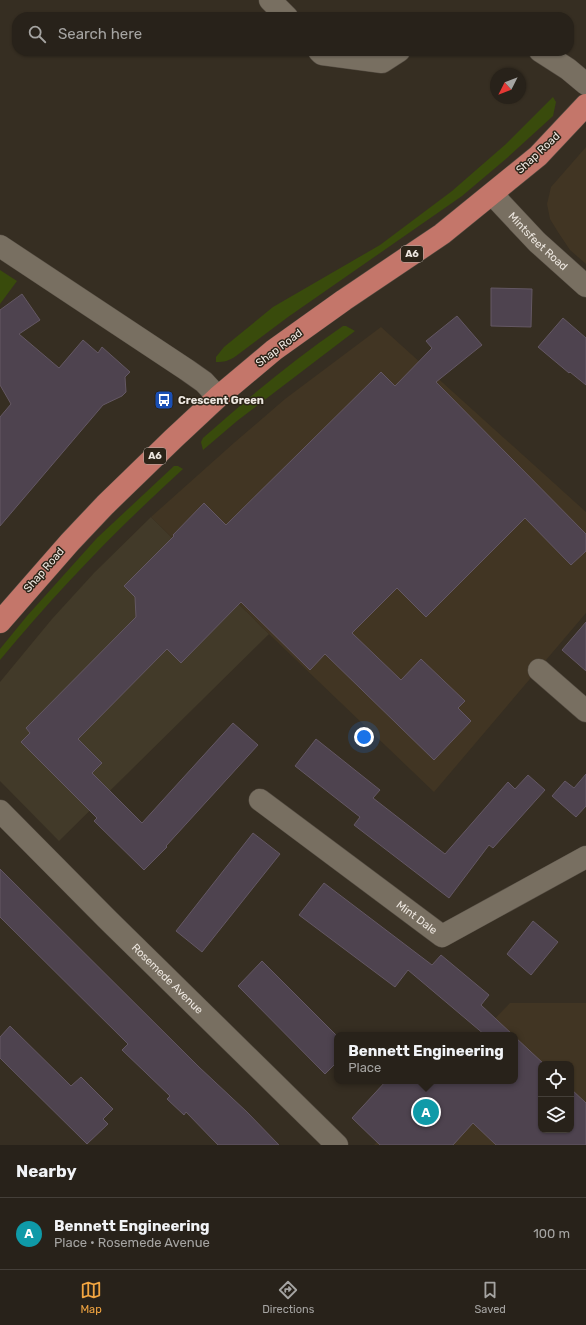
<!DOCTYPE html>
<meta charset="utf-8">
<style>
:root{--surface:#28221a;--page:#342f27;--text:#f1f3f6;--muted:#a5a4a2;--line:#443f39;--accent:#f2a541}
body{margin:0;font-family:Rubik,sans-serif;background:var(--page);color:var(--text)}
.controls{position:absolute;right:12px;bottom:12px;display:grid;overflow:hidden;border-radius:8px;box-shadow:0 1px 3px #0004}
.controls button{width:36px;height:36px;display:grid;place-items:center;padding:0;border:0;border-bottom:1px solid var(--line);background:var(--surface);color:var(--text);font:20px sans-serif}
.compass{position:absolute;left:490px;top:68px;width:36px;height:36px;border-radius:50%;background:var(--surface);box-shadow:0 1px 3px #0004;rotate:228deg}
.you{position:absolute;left:364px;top:737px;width:14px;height:14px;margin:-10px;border:3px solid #fff;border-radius:50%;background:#1a73e8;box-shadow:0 0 0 6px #1a73e833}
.badge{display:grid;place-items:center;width:26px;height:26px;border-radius:50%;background:var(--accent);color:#fff;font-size:13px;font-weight:700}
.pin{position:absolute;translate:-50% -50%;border:2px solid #fff;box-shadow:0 1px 4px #0006}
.popup{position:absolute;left:334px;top:1032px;width:184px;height:52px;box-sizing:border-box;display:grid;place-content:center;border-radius:8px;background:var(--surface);filter:drop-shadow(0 1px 3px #0005);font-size:13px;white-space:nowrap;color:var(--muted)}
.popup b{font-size:15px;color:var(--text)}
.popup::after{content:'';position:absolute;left:50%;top:100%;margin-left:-8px;border:8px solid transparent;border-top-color:var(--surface)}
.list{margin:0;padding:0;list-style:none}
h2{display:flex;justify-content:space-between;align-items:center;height:52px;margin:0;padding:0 16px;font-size:17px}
h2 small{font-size:13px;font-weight:400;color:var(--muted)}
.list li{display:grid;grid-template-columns:26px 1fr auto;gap:12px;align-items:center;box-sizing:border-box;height:72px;padding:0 16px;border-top:1px solid var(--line)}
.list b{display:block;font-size:15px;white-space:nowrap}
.list p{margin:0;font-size:13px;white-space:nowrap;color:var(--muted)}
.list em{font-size:13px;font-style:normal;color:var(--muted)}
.icon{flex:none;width:22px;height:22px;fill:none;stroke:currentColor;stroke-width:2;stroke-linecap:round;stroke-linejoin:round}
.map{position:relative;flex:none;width:586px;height:1145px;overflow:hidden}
.search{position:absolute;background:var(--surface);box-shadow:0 1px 3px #0004;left:12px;right:12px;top:12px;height:44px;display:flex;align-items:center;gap:10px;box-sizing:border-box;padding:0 14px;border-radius:16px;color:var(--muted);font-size:15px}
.sheet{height:124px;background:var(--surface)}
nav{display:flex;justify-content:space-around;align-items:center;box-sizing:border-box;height:56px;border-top:1px solid var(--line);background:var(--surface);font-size:11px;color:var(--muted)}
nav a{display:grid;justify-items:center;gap:2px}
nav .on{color:var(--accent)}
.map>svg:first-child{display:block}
.commercial{fill:#423a29}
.built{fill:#413523;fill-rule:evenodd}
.green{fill:#394b0c}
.building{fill:#4e434f;stroke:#645864}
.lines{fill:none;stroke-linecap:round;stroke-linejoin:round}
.minor-casing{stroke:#544c42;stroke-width:23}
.trunk-casing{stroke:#544c42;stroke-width:23}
.minor{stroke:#786f61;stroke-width:22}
.trunk{stroke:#c4766a;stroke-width:22}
.labels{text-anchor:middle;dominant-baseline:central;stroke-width:3;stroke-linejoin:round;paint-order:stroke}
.shield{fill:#2c2418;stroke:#b3aca4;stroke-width:1}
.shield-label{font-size:10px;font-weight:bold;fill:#ede7e0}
.street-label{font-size:11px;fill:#ede7e0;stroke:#2c2418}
.poi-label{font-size:11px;font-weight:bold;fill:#ede7e0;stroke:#2c2418;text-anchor:start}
</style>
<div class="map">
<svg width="586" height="1145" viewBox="0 0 586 1145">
<rect width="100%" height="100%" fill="#362e22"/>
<path class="commercial" d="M151,517L269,634L59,841L0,781V682L52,619L94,573Z"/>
<path class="built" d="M586,147V264L570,250L558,232L550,219L547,204L551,187Z
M381,327L586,512V613L434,792L269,634L151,517L235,442L285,399Z
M510,1003H586V1145H374L435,1081H515V1035H479ZM541,1064H571V1130H541Z"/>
<path class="green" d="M553,97L556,102L553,116L507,158L462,196L288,317L236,356C229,361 224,362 216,362V357L224,347L273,307L380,245L452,191L506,144Z
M0,270L17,281L0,304Z
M343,326H346L355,331L237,421L203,450L201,442L203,438C248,398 293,360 343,326Z
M174,466H178L183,469C117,529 57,591 0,660V649L27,616L97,538Z"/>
<path class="building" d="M491,288L532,289L531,327L491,326Z
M22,294L40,320L19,334L59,368L83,340L98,353L102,347L130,372L125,377L126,392L122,396L103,405L0,526V417L11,404L0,385V310Z
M457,316L482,345L436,382L586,534V551L571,565L525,518L426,617L397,588L352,633L401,680L421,659L465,701L458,708L471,721L434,760L325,654L310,670L241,602L181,663L167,649L78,739L102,763L92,773L142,823L233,723L258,745L166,846L167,847L144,870L94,821L97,818L21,742L30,733L26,728L136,617L135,597L124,586L174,536L173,535L204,503L226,525L381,372L395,386L432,348L426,341Z
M563,318L586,338V385L570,372L569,373L538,347Z
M586,622V671L562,650Z
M316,739L380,790L373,798L445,854L508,782L515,789L528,775L545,790L493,848L489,845L449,898L354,825L360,817L295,766Z
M586,774V806L576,817L552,796L565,781L574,788Z
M253,833L280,854L202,952L176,931Z
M0,869L199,1067L247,1112L279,1145H218L186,1112L184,1115L167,1099L170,1096L122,1050L128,1044L0,917Z
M324,883L432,965L441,955L489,995L481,1005L513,1035H485L408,970L395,987L299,915Z
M533,921L558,942L531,975L507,954Z
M262,961L337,1036V1062L325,1074L238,986Z
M10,1026L71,1086L81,1077L113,1109L103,1119L108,1124L87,1144L0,1058V1037Z
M515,1037L544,1064H541V1130H571V1089L586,1103V1145H496L473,1123L453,1145H380L352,1118L386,1081H515Z"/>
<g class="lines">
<defs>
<g id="minor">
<path d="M270,0L287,17"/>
<path d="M319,51L322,54L382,62L399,51"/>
<path d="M540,51L568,69L586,84"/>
<path id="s1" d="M492,194L537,242L586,286"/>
<path d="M0,246L187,370L204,382L218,397"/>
<path d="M539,670L586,711"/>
<path id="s2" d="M260,800L442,936L586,857"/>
<path id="s3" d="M0,811L107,919L337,1145"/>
</g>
<path id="trunk" d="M0,622L70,542L105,505L173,439L218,397L274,350L344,300L442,234L538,156L586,105"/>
</defs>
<use href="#minor" class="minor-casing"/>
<use href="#trunk" class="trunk-casing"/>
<use href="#minor" class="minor"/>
<use href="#trunk" class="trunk"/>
</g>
<defs>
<symbol id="bus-square" viewBox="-11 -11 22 22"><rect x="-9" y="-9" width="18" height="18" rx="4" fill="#1a4fb4" stroke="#2c2418"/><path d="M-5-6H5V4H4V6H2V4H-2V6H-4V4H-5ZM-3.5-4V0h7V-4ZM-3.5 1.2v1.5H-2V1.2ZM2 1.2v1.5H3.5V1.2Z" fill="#fff"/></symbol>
</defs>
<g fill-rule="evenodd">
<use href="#bus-square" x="153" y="389" width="22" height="22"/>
</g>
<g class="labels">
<g class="shield">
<rect x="401" y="246" width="22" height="16" rx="3"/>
<rect x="144" y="448" width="22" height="16" rx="3"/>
</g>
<g class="shield-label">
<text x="412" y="254">A6</text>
<text x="155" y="456">A6</text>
</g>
<g class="street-label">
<text transform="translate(538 153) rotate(-43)">Shap Road</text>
<text stroke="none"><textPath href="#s1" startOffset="66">Mintsfeet Road</textPath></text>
<text transform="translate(279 348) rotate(-37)">Shap Road</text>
<text transform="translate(44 570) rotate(-49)">Shap Road</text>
<text stroke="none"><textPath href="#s2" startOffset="196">Mint Dale</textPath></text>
<text stroke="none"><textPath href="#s3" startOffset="237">Rosemede Avenue</textPath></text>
</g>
<g class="poi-label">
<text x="178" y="400">Crescent Green</text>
</g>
</g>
</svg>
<div class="controls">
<button><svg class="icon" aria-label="locate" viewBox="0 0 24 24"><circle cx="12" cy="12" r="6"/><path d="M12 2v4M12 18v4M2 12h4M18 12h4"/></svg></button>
<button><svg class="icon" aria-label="layers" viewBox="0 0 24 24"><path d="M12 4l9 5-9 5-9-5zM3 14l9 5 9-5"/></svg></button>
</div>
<svg class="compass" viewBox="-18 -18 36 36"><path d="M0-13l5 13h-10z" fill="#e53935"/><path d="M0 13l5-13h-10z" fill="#a5a4a2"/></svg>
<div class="you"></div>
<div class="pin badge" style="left:426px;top:1112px;background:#0f9aa8">A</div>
<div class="popup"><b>Bennett Engineering</b>Place</div>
<div class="search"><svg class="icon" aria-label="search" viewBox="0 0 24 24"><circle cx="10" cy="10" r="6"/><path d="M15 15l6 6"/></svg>Search here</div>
</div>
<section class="sheet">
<h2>Nearby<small></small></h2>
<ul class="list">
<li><span class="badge" style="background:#0f9aa8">A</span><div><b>Bennett Engineering</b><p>Place · Rosemede Avenue</p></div><em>100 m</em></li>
</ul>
</section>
<nav>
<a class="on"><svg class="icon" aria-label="map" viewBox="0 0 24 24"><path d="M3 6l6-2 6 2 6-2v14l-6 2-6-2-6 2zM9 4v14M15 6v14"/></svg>Map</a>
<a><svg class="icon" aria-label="directions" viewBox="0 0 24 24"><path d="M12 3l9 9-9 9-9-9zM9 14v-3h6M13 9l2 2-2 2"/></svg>Directions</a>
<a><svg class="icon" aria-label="saved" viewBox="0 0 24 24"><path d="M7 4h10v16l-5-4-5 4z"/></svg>Saved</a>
</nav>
